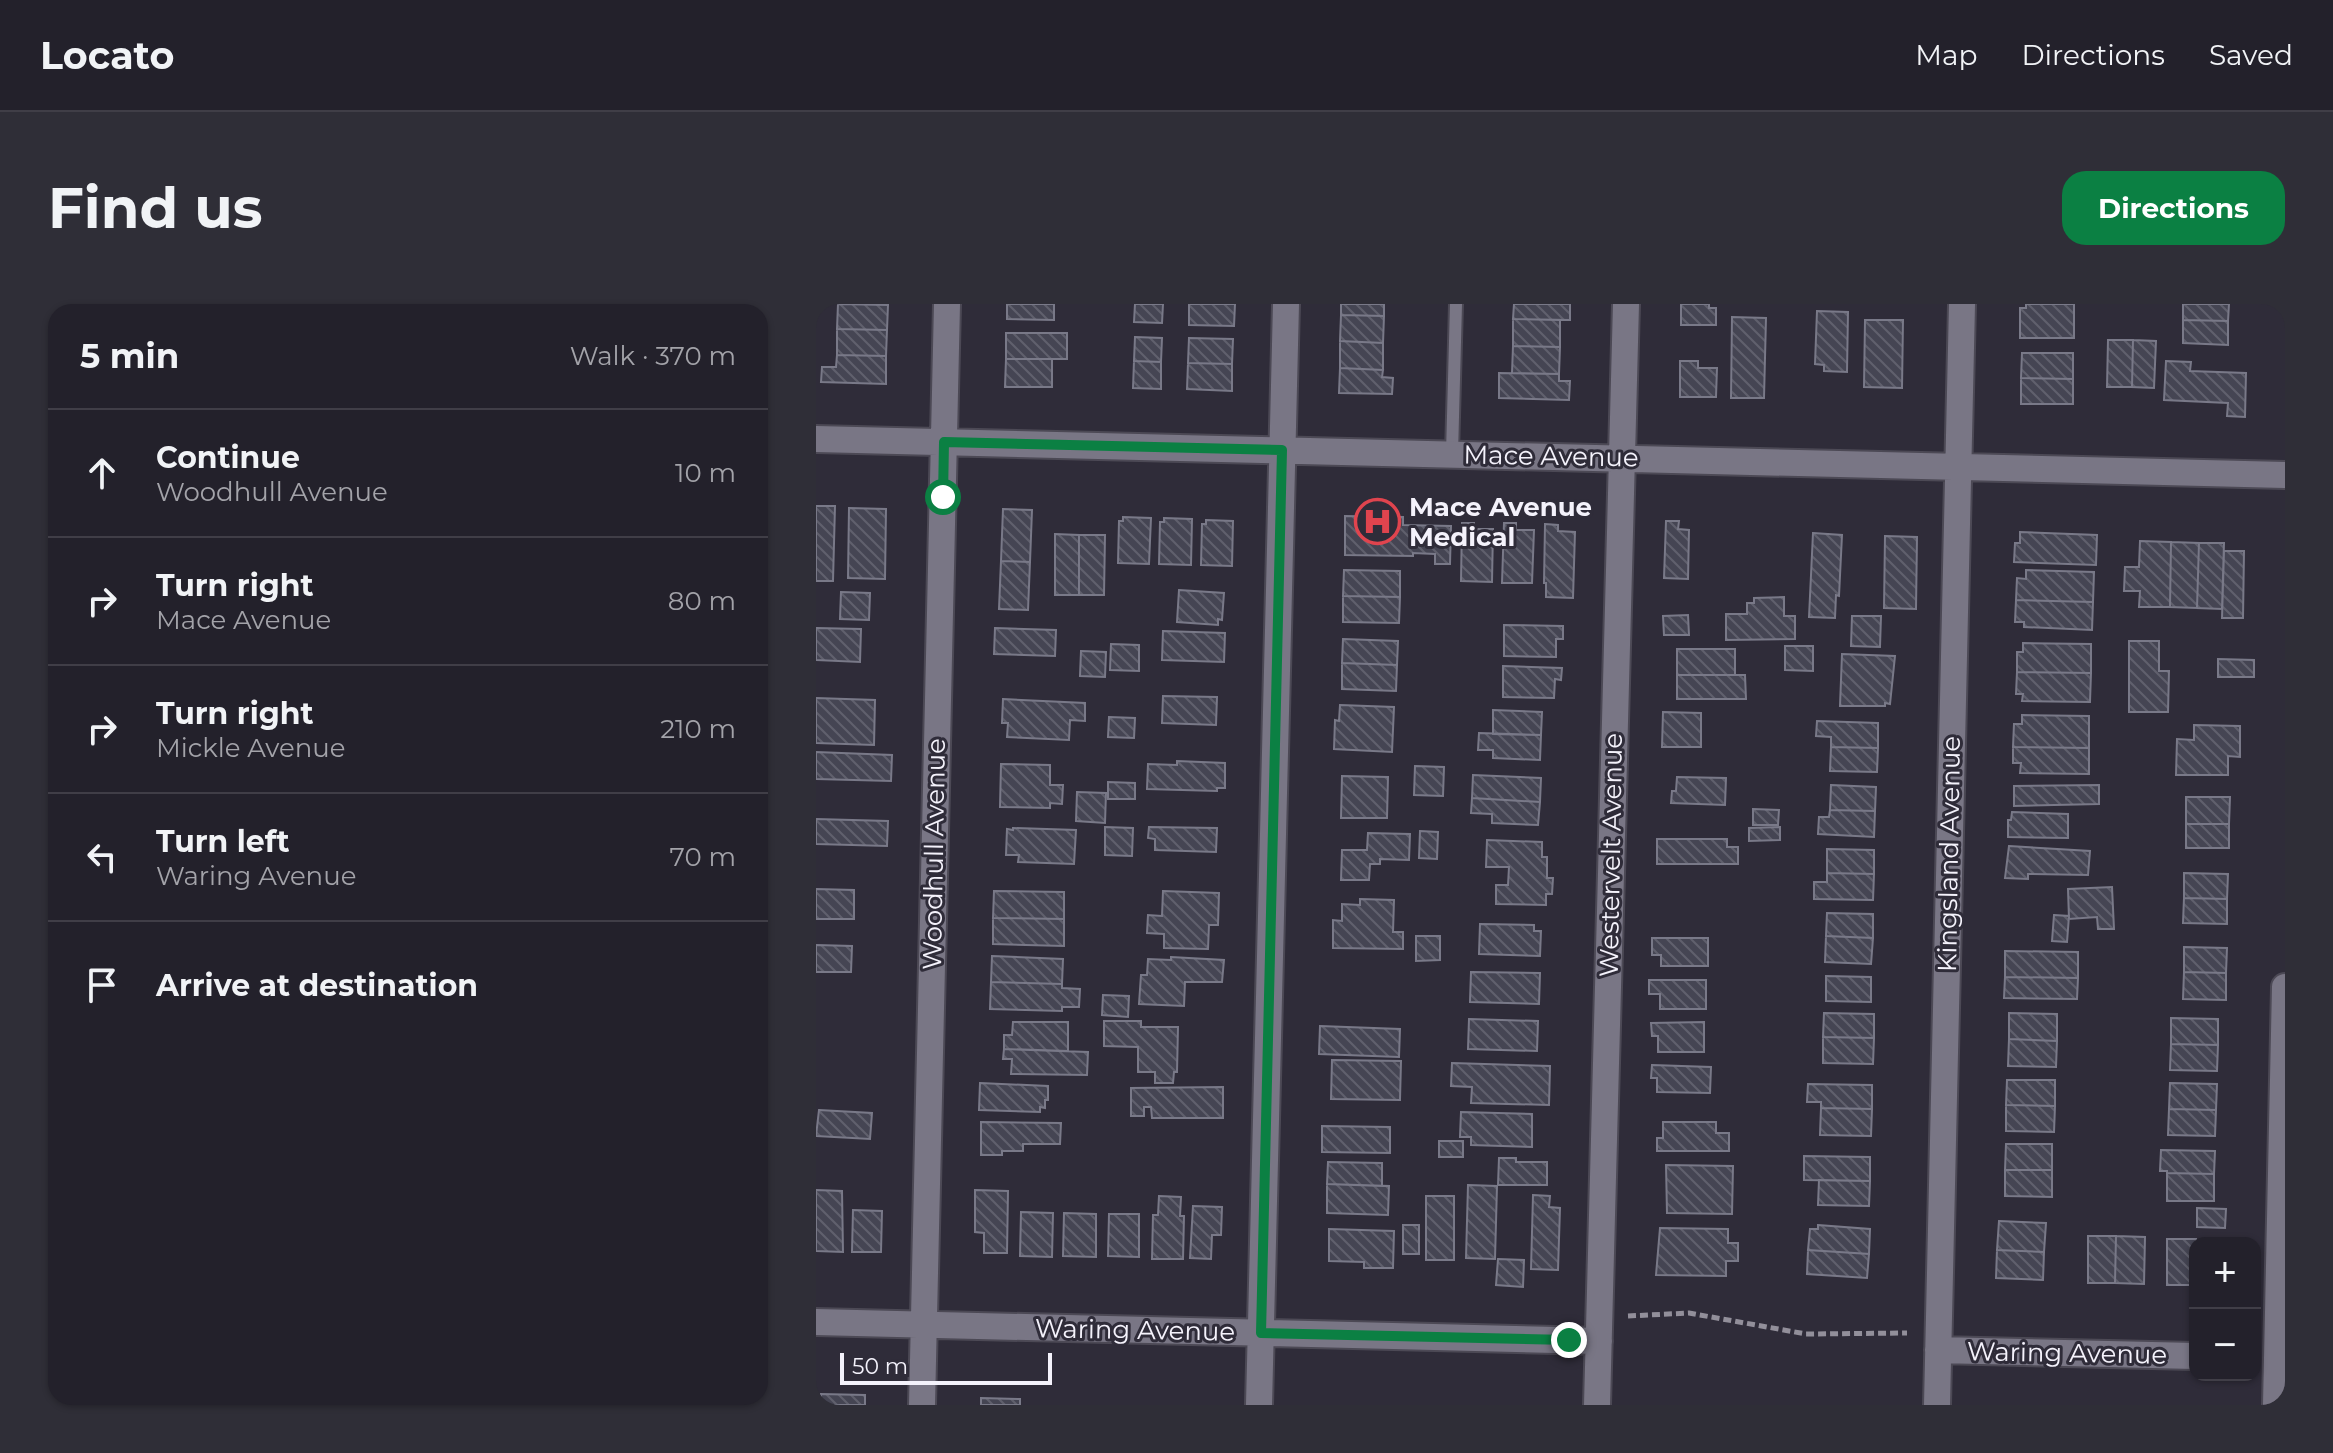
<!DOCTYPE html>
<meta charset="utf-8">
<style>
:root{--surface:#23212b;--page:#2f2e37;--text:#f1f3f6;--muted:#a3a3a9;--line:#403e47;--accent:#0b8043}
body{margin:0;font-family:Montserrat,sans-serif;background:var(--page);color:var(--text)}
.controls{position:absolute;right:24px;bottom:24px;display:grid;overflow:hidden;border-radius:16px;box-shadow:0 2px 6px #0004}
.controls button{width:72px;height:72px;display:grid;place-items:center;padding:0;border:0;border-bottom:2px solid var(--line);background:var(--surface);color:var(--text);font:40px sans-serif}
.scale{position:absolute;left:24px;bottom:20px;width:212px;box-sizing:border-box;padding-left:8px;border:4px solid #f4f2fb;border-top:0;font-size:22px;line-height:28px;white-space:nowrap;color:#f4f2fb;-webkit-text-stroke:6px #2f2c39;paint-order:stroke}
.stop{position:absolute;width:24px;height:24px;margin:-18px;border:6px solid #0b8043;border-radius:50%;background:#fff}
.stop.end{background:#0b8043;border-color:#fff;box-shadow:0 2px 8px #0008}
.list{margin:0;padding:0;list-style:none}
h2{display:flex;justify-content:space-between;align-items:center;height:104px;margin:0;padding:0 32px;font-size:34px}
h2 small{font-size:26px;font-weight:400;color:var(--muted)}
.list li{display:grid;grid-template-columns:52px 1fr auto;gap:24px;align-items:center;box-sizing:border-box;height:128px;padding:0 32px;border-top:2px solid var(--line)}
.list b{display:block;font-size:30px;white-space:nowrap}
.list p{margin:0;font-size:26px;white-space:nowrap;color:var(--muted)}
.list em{font-size:26px;font-style:normal;color:var(--muted)}
.icon{flex:none;width:44px;height:44px;fill:none;stroke:currentColor;stroke-width:2;stroke-linecap:round;stroke-linejoin:round}
.map{position:relative;flex:none;width:1469px;height:1101px;overflow:hidden;border-radius:24px}
header{display:flex;align-items:center;gap:48px;box-sizing:border-box;height:112px;padding:0 40px;background:var(--surface);border-bottom:2px solid var(--line)}
header strong{font-size:38px}
nav{display:flex;gap:44px;margin-inline-start:auto;font-size:28px}
.intro{display:flex;align-items:center;justify-content:space-between;box-sizing:border-box;height:192px;padding:0 48px}
h1{margin:0;font-size:56px}
.button{padding:20px 36px;border-radius:24px;background:var(--accent);color:#fff;font-size:28px;font-weight:700}
main{display:flex;gap:48px;padding:0 48px}
aside{flex:1;background:var(--surface);border-radius:24px;box-shadow:0 2px 6px #0004}
.map>svg:first-child{display:block}
.building{fill:url(#building-back-hatch);stroke:#797988;stroke-width:2}
.lines{fill:none;stroke-linecap:round;stroke-linejoin:round}
.lane-casing{stroke:#4c4955;stroke-width:16}
.street-casing{stroke:#4c4955;stroke-width:30}
.path{stroke:#928f9a;stroke-width:5;stroke-dasharray:8 4;stroke-linecap:butt}
.lane{stroke:#797685;stroke-width:12}
.street{stroke:#797685;stroke-width:26}
.route{stroke:#0b8043;stroke-width:10}
.labels{text-anchor:middle;dominant-baseline:central;stroke-width:6;stroke-linejoin:round;paint-order:stroke}
.street-label{font-size:26px;fill:#f4f2fb;stroke:#2f2c39}
.poi-label{font-size:26px;font-weight:bold;fill:#f4f2fb;stroke:#2f2c39;text-anchor:start}
</style>
<header>
<strong>Locato</strong>
<nav><a>Map</a><a>Directions</a><a>Saved</a></nav>
</header>
<div class="intro"><h1>Find us</h1><a class="button">Directions</a></div>
<main>
<aside>
<h2>5 min<small>Walk · 370 m</small></h2>
<ul class="list">
<li><svg class="icon" aria-label="ahead" viewBox="0 0 24 24"><path d="M12 20V5M6 11l6-6 6 6"/></svg><div><b>Continue</b><p>Woodhull Avenue</p></div><em>10 m</em></li>
<li><svg class="icon" aria-label="right" viewBox="0 0 24 24"><path d="M7 20v-9h11M14 6l5 5-5 5"/></svg><div><b>Turn right</b><p>Mace Avenue</p></div><em>80 m</em></li>
<li><svg class="icon" aria-label="right" viewBox="0 0 24 24"><path d="M7 20v-9h11M14 6l5 5-5 5"/></svg><div><b>Turn right</b><p>Mickle Avenue</p></div><em>210 m</em></li>
<li><svg class="icon" aria-label="left" viewBox="0 0 24 24"><path d="M17 20v-9H6M10 6l-5 5 5 5"/></svg><div><b>Turn left</b><p>Waring Avenue</p></div><em>70 m</em></li>
<li><svg class="icon" aria-label="arrive" viewBox="0 0 24 24"><path d="M6 21V4h12l-3 4 3 4H6"/></svg><div><b>Arrive at destination</b></div></li>
</ul>
</aside>
<div class="map">
<svg width="1469" height="1101" viewBox="0 0 1469 1101">
<defs>
<pattern id="building-back-hatch" width="6" height="6" patternUnits="userSpaceOnUse" patternTransform="scale(2)"><rect width="6" height="6" fill="#454553"/><path d="M-1 5l2 2M0 0l6 6M5-1l2 2" fill="none" stroke="#60606d"/></pattern>
</defs>
<rect width="100%" height="100%" fill="#2f2c39"/>
<path class="building" d="M22,0L72,1L71,26L21,25Z
M191,0H238V16L191,15Z
M319,0H347L346,19L318,18Z
M373,0H419L418,22L373,21Z
M525,0H568V12L525,11Z
M698,0H754V16L697,15Z
M865,0H893V4H900V21H865Z
M1210,0H1258V34H1204V4H1210Z
M1367,0H1413L1412,17L1367,16Z
M1001,7L1032,8L1031,68L1008,67V61L999,60Z
M525,11L568,12L567,39L524,37Z
M916,13L950,14L948,94H915Z
M697,15L744,16V43L697,42Z
M1049,16H1087L1086,84L1048,83Z
M1367,16L1412,17V41L1367,39Z
M21,25L71,26L70,52L21,51Z
M190,29H251V55H190Z
M319,33L346,34L345,58L318,57Z
M373,34L417,35L416,60L372,59Z
M1292,36H1317L1316,83H1291Z
M1317,36L1340,37L1338,84L1316,83Z
M524,37L567,39V66L524,64Z
M697,42L744,43L743,70L696,69Z
M1206,49H1257V75L1205,74Z
M21,51L70,52V80L5,78L6,63H20Z
M190,55H236V83H189Z
M318,57L345,58V85L317,84Z
M864,57H882V64H901L900,93H864Z
M1350,57L1375,58L1374,67L1430,69L1429,113L1411,112L1412,99L1348,96Z
M372,59L416,60V87L371,85Z
M524,64L567,66L566,73L577,74L576,90L523,89Z
M683,69L743,70V77H754L753,96L683,94Z
M1205,74L1257,75V100H1205Z
M0,202H19L17,277H0Z
M33,204L70,205L69,275L32,274Z
M187,205L216,206L214,258L185,257Z
M529,212L587,213V221L635,222L634,260H619V250L597,249V252L529,251Z
M307,213L335,214L333,260L302,259L303,217H307Z
M348,214L376,215L375,261L343,260L344,218H348Z
M390,216L417,217L416,262L385,261L386,220H390Z
M850,217H863L862,225L873,226L872,275L848,274Z
M646,219H658V225H677L676,278L645,277Z
M688,219H700V226H718L716,279H686Z
M729,220L742,221V227L759,228L757,294L730,293V279H728Z
M1204,228L1281,231L1280,261L1198,258L1199,239H1204Z
M997,229L1026,231L1023,292L1020,291L1019,314L993,313Z
M239,230L263,231V291H239Z
M263,231H289L288,291H263Z
M1069,232L1101,233L1100,305L1068,304Z
M1324,237L1355,238L1354,303H1323L1324,287H1308L1309,263H1323Z
M1355,238L1383,239L1381,304L1354,303Z
M1383,239H1408L1406,305L1381,304Z
M1408,247H1428L1427,314H1406Z
M185,257L214,258L212,306L183,305Z
M528,266L584,267V293L527,292Z
M1210,266L1278,268L1277,298L1200,296L1201,274L1210,275Z
M363,286L408,289L406,316L402,315V321L361,318Z
M25,288L54,289L53,316L24,315Z
M527,292L584,293L583,319L527,318Z
M968,293V312H979V335L910,336V310H931V299H938V294Z
M1200,296L1277,298L1276,326L1208,323V318H1199Z
M872,311L873,331H848L847,312Z
M1036,312H1065L1064,343L1035,342Z
M688,321L747,322V335H740V353L688,352Z
M0,324L45,325L44,358L0,356Z
M179,324L240,326L239,352L178,350Z
M347,327L409,329L408,358L346,356Z
M527,335L582,337L581,361L526,359Z
M1313,337H1343V367H1353L1352,408H1313Z
M1207,339L1275,340V369L1201,368V348H1207Z
M295,340L323,341V367L294,366Z
M969,342H997V367L969,366Z
M861,345H919V371H861Z
M265,347L290,348L289,373L264,372Z
M1026,350L1079,352L1074,400L1069,399V402H1024Z
M1402,355L1438,356V373H1402Z
M526,359L581,361L580,387L526,385Z
M687,362L746,364L745,376L739,375L738,394L687,393Z
M1201,368L1275,369L1274,398L1206,397L1207,390H1200Z
M861,371H929L930,395H861Z
M347,392L401,393L400,421L346,419Z
M0,394L59,396L58,441L0,439Z
M187,395L269,399V417L254,416L253,436L191,433L192,419H186Z
M524,401L578,403L576,448L518,445L519,416L523,417Z
M677,406L726,408L725,431L677,430Z
M847,408L885,409V443H846Z
M1206,411L1273,412V444L1197,443L1198,420H1206Z
M293,413L319,414L318,434L292,433Z
M1001,417L1062,419V444L1015,443V433L1000,432Z
M1378,421L1424,422V453L1412,452V471H1360L1361,435L1378,436Z
M663,429L725,431L724,456L677,454V446H662Z
M1015,443L1062,444L1061,468L1014,467Z
M1197,443L1273,444V470L1204,469L1205,459H1197Z
M0,448L76,451L75,477L0,475Z
M361,457L409,459V484H401V487L331,485L332,460L361,461Z
M185,460L234,461V481H247L246,500L234,499V504L184,503Z
M599,462L628,463L627,492L598,491Z
M657,471L725,474L724,498L656,494Z
M526,472L572,473L571,514H525Z
M861,473L910,474L909,501L855,499L856,487H860Z
M292,478L319,479V495H292Z
M1015,481L1060,483L1059,507L1014,506Z
M1283,481V500L1198,502V482Z
M261,488L290,489L289,519L260,517Z
M1370,493H1414L1413,520H1370Z
M656,494L724,498L722,521L676,519V510L655,509Z
M937,505L963,506L962,521H937Z
M1014,506L1059,507L1058,533L1002,530L1003,513H1013Z
M1196,508L1252,510V534L1192,533V516H1195Z
M0,515L72,517L71,542L0,540Z
M1370,520H1413V544H1370Z
M289,523L317,524L316,552L289,551Z
M333,523L401,524L400,548L339,546V535L332,534Z
M964,523V536L933,537V524Z
M197,524L260,526L258,560L202,558L203,551H190L191,525L197,526Z
M604,527L622,528L621,555L603,554Z
M552,529L594,530L593,556L564,555V560H554L553,576H525L526,546H551Z
M841,535H911V543H922V560H841Z
M671,536L726,538V553H731V574H737L736,590H730V601L680,600V581H692L693,563H670Z
M1193,542L1274,547L1272,571L1212,570V575L1189,574Z
M1011,545L1058,546V570L1011,569Z
M1011,569L1058,570L1057,596L998,595V578H1011Z
M1368,569L1412,570L1411,595L1368,594Z
M1296,583L1298,625H1282L1281,613L1253,615L1252,585Z
M0,585L38,586V615H0Z
M178,587L248,588V615L177,614Z
M347,587L403,589L402,621H393L392,645L348,644V630L331,629L332,611L346,612Z
M1368,594L1411,595V620L1367,619Z
M544,595L578,596L577,628H587V645L517,644V616L526,617V600L544,601Z
M1011,609L1057,610V634L1010,632Z
M1238,611L1253,612L1251,638L1236,637Z
M177,614L248,615V642L177,640Z
M664,620L718,621V627H725L724,652L663,650Z
M600,632H624V656L600,657Z
M1010,632L1057,634L1055,660L1009,658Z
M836,634H892V662H845V651H836Z
M0,641L36,642L35,668H0Z
M1368,643L1411,644L1410,669L1368,668Z
M1189,647L1262,648V674L1189,673Z
M176,652L247,655L246,680L175,678Z
M355,653L408,656L406,678H369L368,702L323,700L325,671H331L332,655L355,656Z
M655,668L724,669L723,700L654,698Z
M1368,668L1410,669V696L1367,695Z
M1010,672L1055,673V698L1010,697Z
M1189,673L1262,674L1261,695L1188,694Z
M833,676H890V705H844V690H833Z
M175,678L246,680V684L264,685L263,703H246V707L174,705Z
M287,691L313,692L312,713L286,711Z
M1008,709L1058,710V734L1007,733Z
M1193,709L1241,710V737L1193,735Z
M1355,714L1402,715V741L1355,740Z
M653,715L722,717L721,747L652,745Z
M288,717H325V723H362L361,768H358L357,779H339V768H322V743L288,742Z
M197,718H252V747L188,745V731H196Z
M888,718V748H842V732H836L835,719Z
M504,722L584,725L583,753L503,750Z
M1007,733L1058,734L1057,760L1007,759Z
M1193,735L1241,737L1240,763L1192,762Z
M1355,740L1402,741L1401,767L1354,766Z
M188,745L272,748L271,771L195,770L196,755H187Z
M516,756L585,757L584,796L515,795Z
M636,759L734,762L733,801L655,799L656,783L635,782Z
M836,761L895,763L894,789L841,788V774H835Z
M1191,776H1239V802L1190,801Z
M164,779L232,782V796H229V804L224,803V808L163,806Z
M1354,779L1401,780L1400,806L1353,805Z
M992,780L1056,781V805L1005,804V798H991Z
M407,783V814H336L335,803H328V812H315V784Z
M1190,801L1239,802L1238,828L1190,827Z
M1005,804L1056,805L1055,832L1004,831Z
M1353,805L1400,806L1399,832L1352,831Z
M3,806L56,809L54,835L0,832Z
M645,808L716,810V843L655,841V833H644Z
M165,818L245,819L244,840H207V847H186V851H165Z
M847,818H900V829H913V847H841V834H847Z
M506,822L574,823V849L506,848Z
M623,837H647V853H623Z
M1190,840H1236V866H1189Z
M1345,846L1399,847L1398,870L1351,869V867H1344Z
M988,852L1054,853V877L988,876Z
M683,854H700V858H731V881H682Z
M512,858L566,859V882L511,880Z
M850,861L917,862L916,910L851,909Z
M1189,866H1236V893L1189,892Z
M1351,869L1398,870V897H1351Z
M1003,876L1054,877L1053,902L1002,901Z
M511,880L573,882L572,911L511,909Z
M652,881L681,882L679,955L650,954Z
M0,886L26,887L27,948L0,947Z
M159,886L192,887L191,949H168V929L159,928Z
M717,891L734,892L733,903L744,904L742,966L715,965Z
M343,892L365,893L364,912H368L367,955H336L337,911H342Z
M610,892H638V956H610Z
M377,902L406,903L405,931H396L395,955L374,954Z
M1381,904L1410,905L1409,924L1381,923Z
M37,906L66,907L65,948H36Z
M205,908L237,909L236,953L204,952Z
M248,909L280,910V953L247,952Z
M293,910H323V953L292,952Z
M1183,917L1230,919L1228,948L1181,946Z
M587,921H603V950H587Z
M1002,921L1054,925L1053,950L992,946L994,925H1002Z
M844,924L912,925V939H922V957H910V972L840,971Z
M513,925L578,927L577,964H548V958L513,957Z
M1272,932H1300L1299,979H1272Z
M1300,932L1329,933L1328,980L1299,979Z
M1351,935H1380L1379,981H1351Z
M992,946L1053,950L1051,974L991,970Z
M1181,946L1228,948L1227,976L1180,974Z
M682,955L708,956L707,983L680,981Z
M5,1090L49,1091V1101H5Z
M165,1094L204,1095V1101H165Z"/>
<g class="lines">
<defs>
<path id="lane" d="M636,150L640,0"/>
<path id="street" d="M0,135L1469,171
M0,1018L783,1037
M1122,1046L1379,1052
M106,1101L131,0
M443,1101L470,0
M781,1101L810,0
M1121,1101L1146,0
M1460,1101L1469,683"/>
</defs>
<use href="#lane" class="lane-casing"/>
<use href="#street" class="street-casing"/>
<path class="path" d="M812,1012L873,1009L990,1030L1091,1029"/>
<use href="#lane" class="lane"/>
<use href="#street" class="street"/>
</g>
<g class="lines">
<path class="route" d="M127,193L128,138L466,146L445,1029L753,1036"/>
</g>
<defs>
<symbol id="hospital-ring" viewBox="-11 -11 22 22"><circle r="9.5" fill="#2f2c39" stroke="#e0444e" stroke-width="1.5"/><path d="M-5-5h3v3.5h4V-5h3V5h-3V1.5h-4V5h-3Z" fill="#e0444e"/></symbol>
</defs>
<g fill-rule="evenodd">
<use href="#hospital-ring" x="536" y="192" width="51" height="51"/>
</g>
<g class="labels">
<g class="street-label">
<text transform="translate(735 152) rotate(1)">Mace Avenue</text>
<text transform="translate(118 550) rotate(-89)">Woodhull Avenue</text>
<text transform="translate(1133 550) rotate(-89)">Kingsland Avenue</text>
<text transform="translate(795 551) rotate(-89)">Westervelt Avenue</text>
<text transform="translate(319 1026) rotate(1)">Waring Avenue</text>
<text transform="translate(1251 1049) rotate(1)">Waring Avenue</text>
</g>
<g class="poi-label">
<text x="593" y="203">Mace Avenue<tspan x="593" dy="30">Medical</tspan></text>
</g>
</g>
</svg>
<div class="controls">
<button>+</button>
<button>−</button>
</div>
<div class="scale">50 m</div>
<div class="stop" style="left:127px;top:193px"></div>
<div class="stop end" style="left:753px;top:1036px"></div>
</div>
</main>
